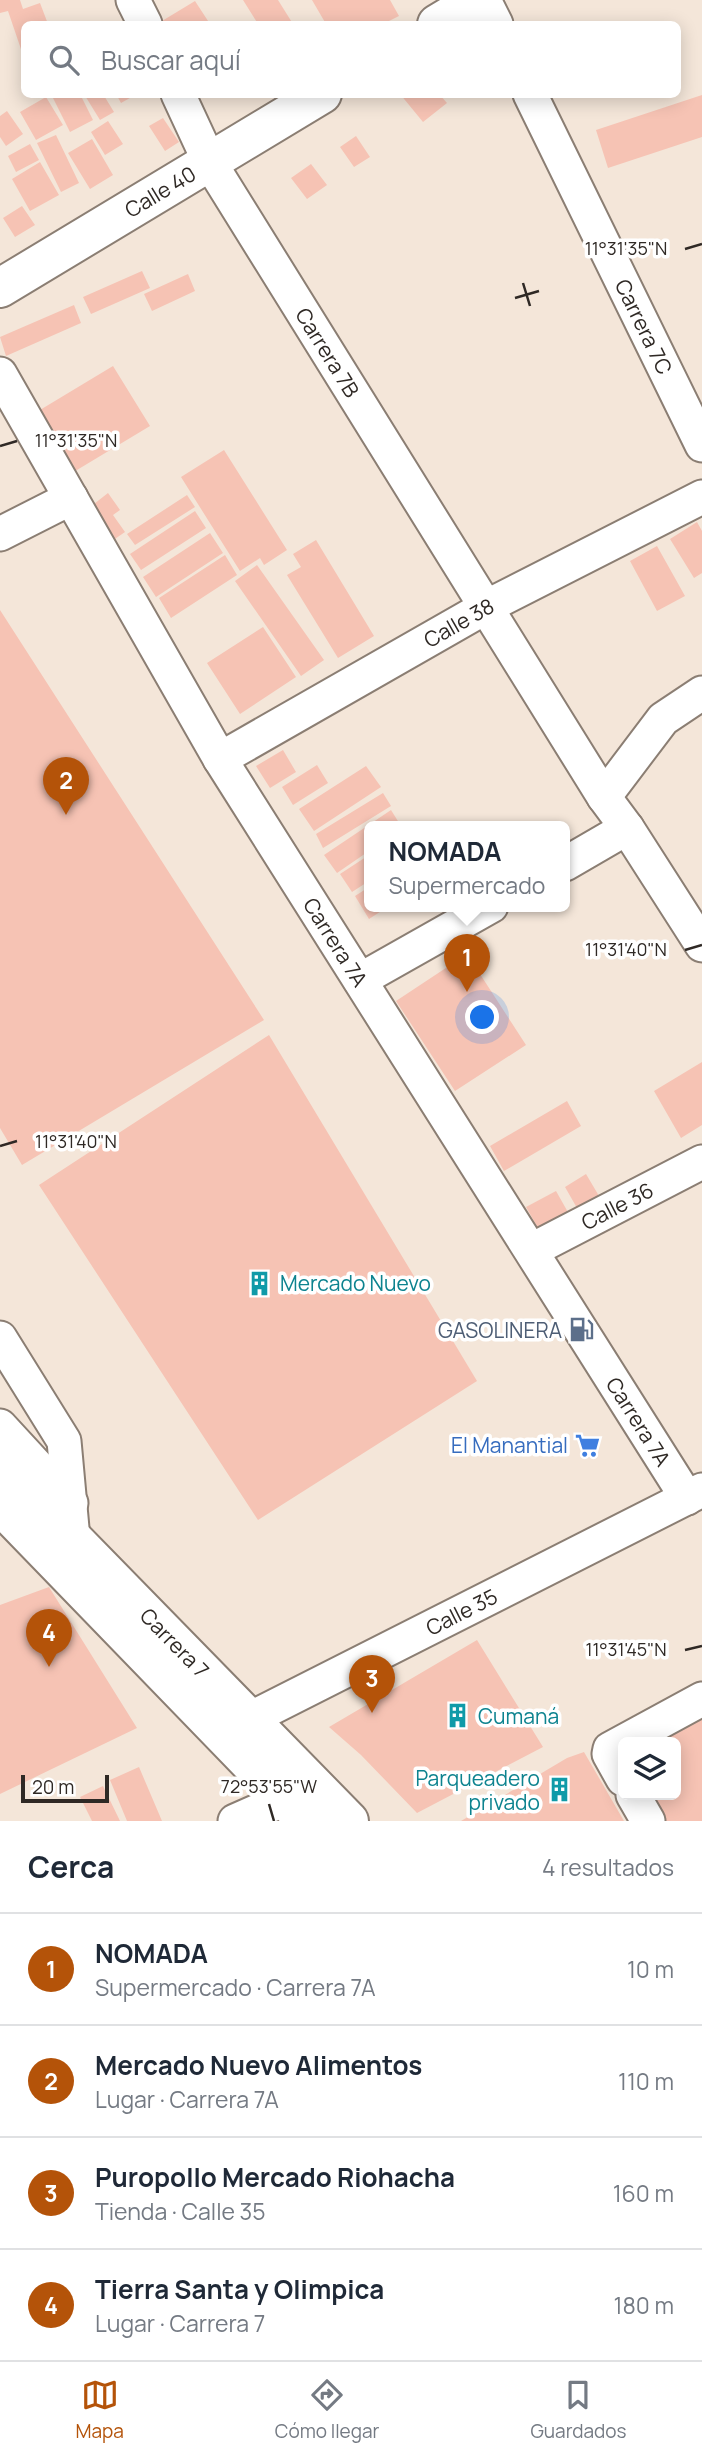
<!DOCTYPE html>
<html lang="es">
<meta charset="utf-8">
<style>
:root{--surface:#fff;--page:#f2f2f3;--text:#1f2937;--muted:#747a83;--line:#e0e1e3;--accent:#b45309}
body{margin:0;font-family:Manrope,sans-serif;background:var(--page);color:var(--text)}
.controls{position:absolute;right:21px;bottom:21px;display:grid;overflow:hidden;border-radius:10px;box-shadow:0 4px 18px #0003}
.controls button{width:63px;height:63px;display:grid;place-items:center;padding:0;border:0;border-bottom:2px solid var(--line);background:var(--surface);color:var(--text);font:35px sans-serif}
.scale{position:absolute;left:21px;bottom:18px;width:88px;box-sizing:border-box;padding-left:7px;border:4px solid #2f2925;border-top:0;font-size:19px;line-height:24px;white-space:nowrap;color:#2f2925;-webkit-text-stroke:5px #fff;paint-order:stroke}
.you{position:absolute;left:483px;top:1018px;width:24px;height:24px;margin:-18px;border:5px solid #fff;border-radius:50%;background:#1a73e8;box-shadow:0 0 0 10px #1a73e833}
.badge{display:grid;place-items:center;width:46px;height:46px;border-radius:50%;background:var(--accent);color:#fff;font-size:23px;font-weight:700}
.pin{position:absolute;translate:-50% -58px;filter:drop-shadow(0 2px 4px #0008)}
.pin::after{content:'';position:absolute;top:37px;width:24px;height:21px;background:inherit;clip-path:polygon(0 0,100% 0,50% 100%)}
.popup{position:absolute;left:364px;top:821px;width:206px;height:91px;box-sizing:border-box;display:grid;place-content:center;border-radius:10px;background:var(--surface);filter:drop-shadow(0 2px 5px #0005);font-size:23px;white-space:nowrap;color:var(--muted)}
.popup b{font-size:26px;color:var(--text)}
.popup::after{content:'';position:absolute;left:50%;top:100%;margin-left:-14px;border:14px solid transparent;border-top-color:var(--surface)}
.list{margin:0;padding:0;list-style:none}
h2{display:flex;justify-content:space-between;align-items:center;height:91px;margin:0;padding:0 28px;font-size:30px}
h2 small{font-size:23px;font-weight:400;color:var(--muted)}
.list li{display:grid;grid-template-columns:46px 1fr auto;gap:21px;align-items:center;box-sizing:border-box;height:112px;padding:0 28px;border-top:2px solid var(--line)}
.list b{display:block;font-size:26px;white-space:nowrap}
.list p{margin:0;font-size:23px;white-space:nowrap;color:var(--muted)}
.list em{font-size:23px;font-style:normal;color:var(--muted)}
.icon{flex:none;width:38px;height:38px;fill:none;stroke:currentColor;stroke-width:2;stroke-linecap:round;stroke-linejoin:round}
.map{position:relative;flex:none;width:702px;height:1821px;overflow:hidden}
.search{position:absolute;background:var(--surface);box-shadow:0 4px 18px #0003;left:21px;right:21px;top:21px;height:77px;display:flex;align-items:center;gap:18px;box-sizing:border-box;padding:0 24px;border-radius:10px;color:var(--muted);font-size:26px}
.sheet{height:539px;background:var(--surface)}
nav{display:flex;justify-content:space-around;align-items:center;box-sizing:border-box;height:98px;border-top:2px solid var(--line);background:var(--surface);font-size:19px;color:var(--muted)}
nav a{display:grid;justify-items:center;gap:4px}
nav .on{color:var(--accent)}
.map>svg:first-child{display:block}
.building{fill:#f6c3b4}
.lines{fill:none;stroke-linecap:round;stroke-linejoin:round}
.street-casing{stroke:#8b7e73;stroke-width:37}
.secondary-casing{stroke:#8b7e73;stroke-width:42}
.street{stroke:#fff;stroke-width:33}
.secondary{stroke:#fff;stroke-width:38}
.ticks{fill:none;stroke:#2f2925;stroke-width:2.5}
.labels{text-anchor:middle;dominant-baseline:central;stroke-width:7;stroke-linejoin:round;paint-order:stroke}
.street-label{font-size:21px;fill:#2f2925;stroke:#fff}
.culture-label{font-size:21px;fill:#0d838f;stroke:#fff;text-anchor:start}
.service-label{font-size:21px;fill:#4e5e75;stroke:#fff;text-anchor:end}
.shop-label{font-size:21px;fill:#366cbe;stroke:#fff;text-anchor:end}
.ticks-label{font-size:18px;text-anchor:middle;fill:#2f2925;stroke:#fff;stroke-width:7;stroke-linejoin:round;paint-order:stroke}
</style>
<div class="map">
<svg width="702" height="1821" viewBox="0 0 702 1821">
<rect width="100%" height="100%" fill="#f4e6d9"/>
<path class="building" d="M0,0H20L23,9L40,3L48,24H24V58L8,11L0,13Z
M243,0H278L293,24H258Z
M312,0H390L399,16L383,24H326Z
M195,1L210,24H164L162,21Z
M51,94H80L93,120L70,132Z
M84,94H103L114,112L100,120Z
M116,94H137L121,103Z
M400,94H439L447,103L423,122Z
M702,95V137L608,168L596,130Z
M46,97L63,125L36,140L20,112Z
M7,111L23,134L6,146L0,137V116Z
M163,118L179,142L165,151L149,126Z
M108,121L123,144L105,155L91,132Z
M56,135L79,183L61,192L37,143Z
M356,136L370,157L354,167L340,147Z
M92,139L113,175L90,189L68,153Z
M30,144L39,160L16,172L8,156Z
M40,162L59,195L30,211L12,179Z
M311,164L327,185L307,199L291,178Z
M22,206L35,225L15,237L3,218Z
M142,271L150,288L91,314L83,297Z
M188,274L195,291L152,311L144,294Z
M74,305L81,323L6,356L0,337Z
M113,366L150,426L67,476L30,416Z
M224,450L287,550L264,565L260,558L240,571L181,477Z
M108,493L120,510L113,515L125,532L109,543L85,511Z
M187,495L195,507L135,545L127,534Z
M195,511L206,528L141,570L130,554Z
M697,522L702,531V573L694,578L670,539Z
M210,533L223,553L156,597L143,577Z
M316,540L374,636L338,658L287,575L301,567L293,554Z
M657,546L685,596L657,611L630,561Z
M225,555L237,575L171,618L159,598Z
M257,565L324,660L301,676L235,581Z
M0,610L264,1020L22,1165L0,1128Z
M263,627L296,677L240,714L207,663Z
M283,750L296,772L270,788L256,766Z
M317,765L328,783L293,805L282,787Z
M366,766L381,787L314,831L299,809Z
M383,793L391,806L323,848L316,834Z
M391,810L401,826H369V851L337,873L324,855Z
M369,855V881L352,892L340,874Z
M369,887V906H389L369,919L355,896Z
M467,954L526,1045L455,1091L396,1001Z
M269,1035L477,1381L258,1520L39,1185Z
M702,1062V1125L681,1138L654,1091Z
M567,1101L581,1126L504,1171L490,1146Z
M586,1174L599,1196L577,1208L565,1187Z
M556,1191L569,1214L539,1230L526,1207Z
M49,1587L137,1728L0,1794V1605Z
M477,1640L543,1747L417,1813L361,1755L329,1727Z
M702,1703V1821H656L640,1795H676V1742H627Z
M584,1752L624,1821H461L567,1758Z
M139,1767L162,1821H127L110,1780Z
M103,1786L120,1821H92L80,1797Z"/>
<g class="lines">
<defs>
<g id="street">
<path d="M133,0L145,24"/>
<path d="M484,0L496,24"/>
<path id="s1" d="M178,94L210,163L604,797L627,828L702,945"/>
<path id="s2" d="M530,94L702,445"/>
<path id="s3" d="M0,374L220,759L687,1498"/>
<path d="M0,534L71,498"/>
<path id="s4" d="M220,759L486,607L702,497"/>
<path d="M604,797L663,719L702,693"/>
<path d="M565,864L627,828"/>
<path d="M360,980L491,906"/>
<path id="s5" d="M532,1250L702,1162"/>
<path d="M0,1338L64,1441L73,1539"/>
<path d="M0,1426L71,1503"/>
<path id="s6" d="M226,1731L702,1490"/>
<path d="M623,1779L609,1754L610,1749L702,1699"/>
<path d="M633,1795L648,1821"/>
<path d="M235,1821L285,1799"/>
</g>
<g id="secondary">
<path d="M437,24L477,0"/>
<path id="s7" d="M0,288L322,94"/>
<path id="s8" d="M0,1464L349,1821"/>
<path d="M0,1505L306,1821"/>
</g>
</defs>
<use href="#street" class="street-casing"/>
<use href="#secondary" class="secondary-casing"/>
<use href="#street" class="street"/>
<use href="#secondary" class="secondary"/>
</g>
<path class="ticks" d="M685,249L702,244M523,283L530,306M515,298L539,291M0,446L17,441M685,950L702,945M0,1146L17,1141M685,1650L702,1646M269,1804L274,1821"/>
<defs>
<symbol id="building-bare" viewBox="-9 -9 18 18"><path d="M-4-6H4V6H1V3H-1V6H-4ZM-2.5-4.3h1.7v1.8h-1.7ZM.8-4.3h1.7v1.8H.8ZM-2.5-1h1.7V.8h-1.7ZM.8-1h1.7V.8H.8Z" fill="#0f9aa8" stroke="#fff" stroke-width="2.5" paint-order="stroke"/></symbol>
<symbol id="fuel-bare" viewBox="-9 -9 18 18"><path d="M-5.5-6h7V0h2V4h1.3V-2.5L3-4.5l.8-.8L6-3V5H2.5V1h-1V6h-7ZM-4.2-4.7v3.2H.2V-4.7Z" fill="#5c6f8a" stroke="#fff" stroke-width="2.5" paint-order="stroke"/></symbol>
<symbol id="supermarket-bare" viewBox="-9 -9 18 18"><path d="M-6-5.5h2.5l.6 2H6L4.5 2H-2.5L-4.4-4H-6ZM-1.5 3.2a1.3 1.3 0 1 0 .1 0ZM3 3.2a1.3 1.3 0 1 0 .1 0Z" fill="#3f7fe0" stroke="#fff" stroke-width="2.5" paint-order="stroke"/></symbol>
</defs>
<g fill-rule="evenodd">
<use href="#building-bare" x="242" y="1266" width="35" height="35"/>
<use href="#fuel-bare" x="564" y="1312" width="35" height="35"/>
<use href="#supermarket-bare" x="570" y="1428" width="35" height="35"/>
<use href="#building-bare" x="440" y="1698" width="35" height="35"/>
<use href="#building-bare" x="542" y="1772" width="35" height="35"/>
</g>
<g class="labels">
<g class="street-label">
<text stroke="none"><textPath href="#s7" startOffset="187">Calle 40</textPath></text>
<text stroke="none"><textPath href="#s2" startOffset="259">Carrera 7C</textPath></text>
<text stroke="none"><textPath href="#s1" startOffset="299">Carrera 7B</textPath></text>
<text stroke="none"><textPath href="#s4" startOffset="275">Calle 38</textPath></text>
<text stroke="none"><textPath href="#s3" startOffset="660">Carrera 7A</textPath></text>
<text stroke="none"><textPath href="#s5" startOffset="96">Calle 36</textPath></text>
<text stroke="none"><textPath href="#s3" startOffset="1227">Carrera 7A</textPath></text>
<text stroke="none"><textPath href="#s6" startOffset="264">Calle 35</textPath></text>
<text stroke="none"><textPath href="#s8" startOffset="250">Carrera 7</textPath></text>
</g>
<g class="culture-label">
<text x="280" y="1283">Mercado Nuevo</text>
<text x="478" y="1716">Cumaná</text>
<text x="540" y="1778" text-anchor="end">Parqueadero<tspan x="540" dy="24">privado</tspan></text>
</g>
<g class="service-label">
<text x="562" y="1330">GASOLINERA</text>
</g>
<g class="shop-label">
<text x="568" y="1445">El Manantial</text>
</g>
</g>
<g class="ticks-label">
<text x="626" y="255">11°31'35"N</text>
<text x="76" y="447">11°31'35"N</text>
<text x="626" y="956">11°31'40"N</text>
<text x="76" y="1148">11°31'40"N</text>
<text x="626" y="1656">11°31'45"N</text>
<text x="269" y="1793">72°53'55"W</text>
</g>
</svg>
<div class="controls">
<button><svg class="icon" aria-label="layers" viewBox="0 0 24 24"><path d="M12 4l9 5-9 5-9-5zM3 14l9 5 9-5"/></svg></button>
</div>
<div class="scale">20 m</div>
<div class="you"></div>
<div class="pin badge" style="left:467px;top:992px">1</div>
<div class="popup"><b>NOMADA</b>Supermercado</div>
<div class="pin badge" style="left:66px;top:815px">2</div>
<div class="pin badge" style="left:372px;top:1713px">3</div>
<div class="pin badge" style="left:49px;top:1667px">4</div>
<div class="search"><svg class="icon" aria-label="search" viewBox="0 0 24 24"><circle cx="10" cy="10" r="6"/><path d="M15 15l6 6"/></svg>Buscar aquí</div>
</div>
<section class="sheet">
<h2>Cerca<small>4 resultados</small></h2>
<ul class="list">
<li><span class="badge">1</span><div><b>NOMADA</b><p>Supermercado · Carrera 7A</p></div><em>10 m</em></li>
<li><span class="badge">2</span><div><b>Mercado Nuevo Alimentos</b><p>Lugar · Carrera 7A</p></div><em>110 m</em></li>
<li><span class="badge">3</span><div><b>Puropollo Mercado Riohacha</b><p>Tienda · Calle 35</p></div><em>160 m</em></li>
<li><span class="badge">4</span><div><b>Tierra Santa y Olimpica</b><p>Lugar · Carrera 7</p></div><em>180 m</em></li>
</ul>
</section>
<nav>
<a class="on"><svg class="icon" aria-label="map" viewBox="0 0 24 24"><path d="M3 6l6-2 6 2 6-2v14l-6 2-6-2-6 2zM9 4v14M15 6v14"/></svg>Mapa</a>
<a><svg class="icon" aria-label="directions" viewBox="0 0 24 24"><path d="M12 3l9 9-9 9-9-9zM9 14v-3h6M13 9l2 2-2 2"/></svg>Cómo llegar</a>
<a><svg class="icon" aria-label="saved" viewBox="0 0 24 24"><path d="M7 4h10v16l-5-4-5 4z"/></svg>Guardados</a>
</nav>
